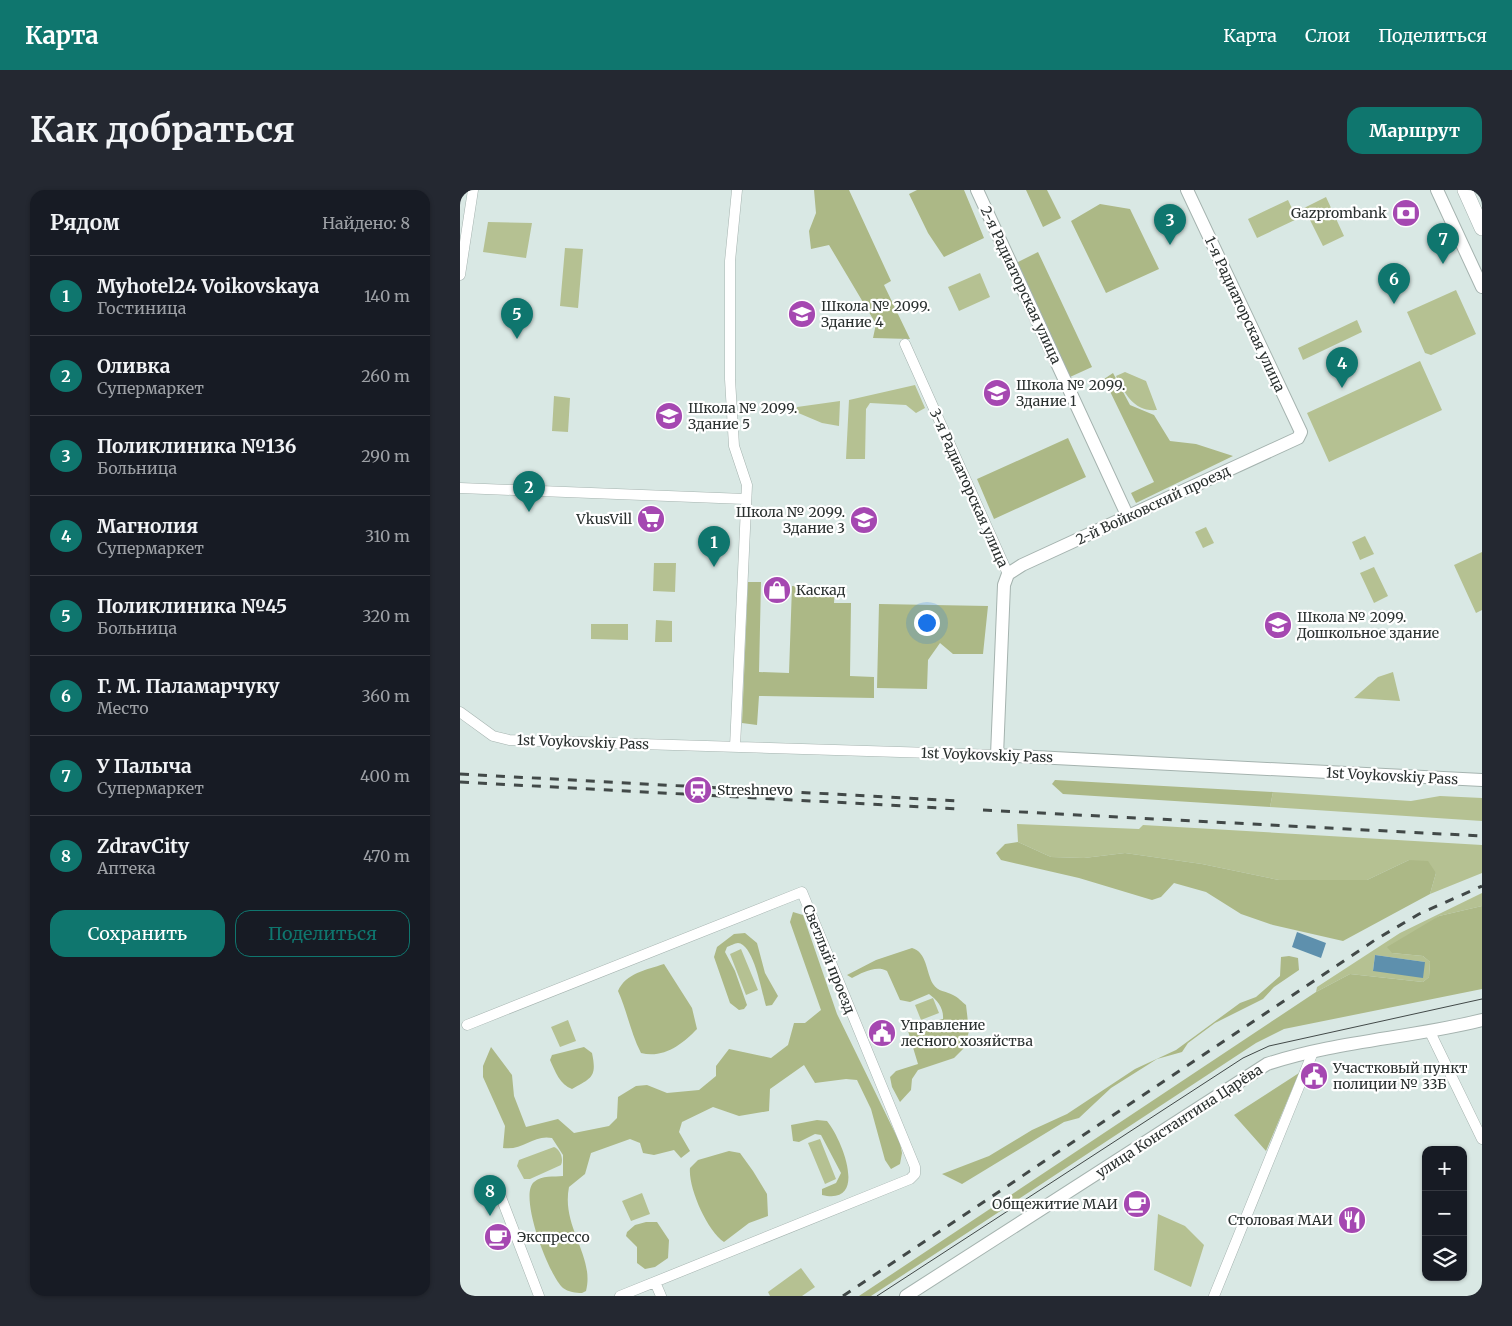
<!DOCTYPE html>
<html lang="ru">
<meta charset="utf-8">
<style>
:root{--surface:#171b24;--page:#242831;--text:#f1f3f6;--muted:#9ea1a6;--line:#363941;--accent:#0f766e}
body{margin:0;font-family:Merriweather,serif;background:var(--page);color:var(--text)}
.controls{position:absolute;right:15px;bottom:15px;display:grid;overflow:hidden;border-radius:10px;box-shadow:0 1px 4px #0004}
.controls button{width:45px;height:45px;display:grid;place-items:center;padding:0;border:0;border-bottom:1px solid var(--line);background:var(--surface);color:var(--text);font:25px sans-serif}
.you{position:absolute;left:466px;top:432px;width:18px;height:18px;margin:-12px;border:4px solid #fff;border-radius:50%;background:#1a73e8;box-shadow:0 0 0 8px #1a73e833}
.badge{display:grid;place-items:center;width:32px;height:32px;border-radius:50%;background:var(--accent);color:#fff;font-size:16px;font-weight:700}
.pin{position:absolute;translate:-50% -41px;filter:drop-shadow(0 1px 2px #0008)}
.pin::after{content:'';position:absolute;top:26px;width:18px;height:15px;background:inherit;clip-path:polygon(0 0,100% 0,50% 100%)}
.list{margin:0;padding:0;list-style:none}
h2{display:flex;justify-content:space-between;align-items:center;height:65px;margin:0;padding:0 20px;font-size:21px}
h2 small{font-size:16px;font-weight:400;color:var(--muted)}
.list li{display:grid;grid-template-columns:32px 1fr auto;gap:15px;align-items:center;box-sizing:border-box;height:80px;padding:0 20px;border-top:1px solid var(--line)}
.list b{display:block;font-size:19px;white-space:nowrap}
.list p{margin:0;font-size:16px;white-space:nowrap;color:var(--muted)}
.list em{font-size:16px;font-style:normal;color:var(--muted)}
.actions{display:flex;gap:10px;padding:15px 20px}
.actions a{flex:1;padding:11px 0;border:1px solid var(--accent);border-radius:15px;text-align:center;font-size:18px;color:var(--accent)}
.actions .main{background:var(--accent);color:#fff}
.icon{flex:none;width:28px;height:28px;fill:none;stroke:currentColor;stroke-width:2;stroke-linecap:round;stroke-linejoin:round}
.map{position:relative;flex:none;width:1022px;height:1106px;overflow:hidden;border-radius:15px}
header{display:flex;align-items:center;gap:30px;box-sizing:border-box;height:70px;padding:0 25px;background:var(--accent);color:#fff}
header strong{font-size:24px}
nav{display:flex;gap:28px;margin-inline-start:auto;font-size:18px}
.intro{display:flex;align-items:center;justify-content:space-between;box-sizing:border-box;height:120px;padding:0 30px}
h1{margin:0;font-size:35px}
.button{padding:12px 22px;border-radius:15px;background:var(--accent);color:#fff;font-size:18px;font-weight:700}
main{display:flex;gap:30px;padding:0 30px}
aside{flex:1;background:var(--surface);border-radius:15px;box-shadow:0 1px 4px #0004}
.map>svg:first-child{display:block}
.green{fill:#b5c192;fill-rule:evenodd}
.forest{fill:#acb886}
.water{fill:#5e90ad}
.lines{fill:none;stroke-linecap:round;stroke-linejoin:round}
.minor-casing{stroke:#a5b3af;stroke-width:11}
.tertiary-casing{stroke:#a5b3af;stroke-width:14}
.primary-casing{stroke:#a5b3af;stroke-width:16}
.minor{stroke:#fff;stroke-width:10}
.tertiary{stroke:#fff;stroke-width:12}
.primary{stroke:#fff;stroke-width:15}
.tram{stroke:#424948;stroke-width:1}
.rail{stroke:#424948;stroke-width:3;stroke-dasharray:9 9;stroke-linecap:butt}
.labels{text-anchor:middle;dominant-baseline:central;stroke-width:4.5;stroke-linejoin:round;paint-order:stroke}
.poi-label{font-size:14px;fill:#2a302f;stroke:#fff;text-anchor:start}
.street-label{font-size:14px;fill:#2a302f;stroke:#fff}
</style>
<header>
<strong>Карта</strong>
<nav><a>Карта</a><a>Слои</a><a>Поделиться</a></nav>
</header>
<div class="intro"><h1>Как добраться</h1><a class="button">Маршрут</a></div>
<main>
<aside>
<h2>Рядом<small>Найдено: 8</small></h2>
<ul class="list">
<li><span class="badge">1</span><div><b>Myhotel24 Voikovskaya</b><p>Гостиница</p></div><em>140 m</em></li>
<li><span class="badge">2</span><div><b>Оливка</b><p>Супермаркет</p></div><em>260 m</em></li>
<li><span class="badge">3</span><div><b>Поликлиника №136</b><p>Больница</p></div><em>290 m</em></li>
<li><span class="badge">4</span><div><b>Магнолия</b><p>Супермаркет</p></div><em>310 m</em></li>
<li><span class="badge">5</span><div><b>Поликлиника №45</b><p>Больница</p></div><em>320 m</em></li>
<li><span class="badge">6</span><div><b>Г. М. Паламарчуку</b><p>Место</p></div><em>360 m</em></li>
<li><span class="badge">7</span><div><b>У Палыча</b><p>Супермаркет</p></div><em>400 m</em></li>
<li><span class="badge">8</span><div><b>ZdravCity</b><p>Аптека</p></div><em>470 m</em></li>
</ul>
<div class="actions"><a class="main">Сохранить</a><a>Поделиться</a></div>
</aside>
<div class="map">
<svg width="1022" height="1106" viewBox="0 0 1022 1106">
<rect width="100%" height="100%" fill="#d9e8e4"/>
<path class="green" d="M866,7L884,46L863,56L844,18Z
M828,10L837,29L797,48L788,29Z
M28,32L72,33L66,68L23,62Z
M105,58L123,59L118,118L100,116Z
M520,83L530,107L499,121L488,97Z
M996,100L1016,144L971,165L965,163L947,122Z
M897,130L902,142L843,170L838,158Z
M960,171L982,220L869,272L847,223Z
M665,182L686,191L697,220C674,222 665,204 656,186Z
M455,195L465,218L456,223L446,215L410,213L406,219L405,269H386L389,210Z
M94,206L110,208L108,242L92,241Z
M380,211L379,236L362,233L336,222L337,217Z
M746,337L754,353L743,358L735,342Z
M905,346L914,364L900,370L892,352Z
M1022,362V420L1016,423L994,375Z
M194,373H216L215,402L193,401Z
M914,377L928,406L914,413L900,383Z
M196,430L212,431V452H195Z
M131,434H168V450L131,449Z
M933,482L940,511L894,508L918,487Z
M813,602L951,611L980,606L1022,608V631L810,617Z
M557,634L679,639L683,635L1022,655V683L970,704L976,683L949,670L907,690H819L742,674L665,663L624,668L591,667L558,652Z
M1022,703V716L979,726L932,763L963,766L970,772L969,787L963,792L890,784L856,802L857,797L940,743ZM915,765L965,772L913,780Z
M281,759L298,800L286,805L270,764Z
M473,808L479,823L461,830L455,815Z
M108,830L116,851L100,857L91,837Z
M360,949L376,989L365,994L348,953Z
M94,957C100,959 104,969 101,975L70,989H64L57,976L59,970Z
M182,1003L190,1024L171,1031L162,1011Z
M698,1024L725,1036L744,1055L731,1097L694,1080Z
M341,1078L355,1097L342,1106H310L308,1102Z"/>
<path class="forest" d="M354,0H389L431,91L424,95L450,149L413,148L416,134L369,55L351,59L349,41L356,23Z
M457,0H504L524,48L484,67L468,43L449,4Z
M566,0H587L601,28L583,37Z
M640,14L670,19L699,79L646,103L611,31Z
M578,62L632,177L610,187L556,73Z
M653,183L670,215L694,225L710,251L736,254L773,266L676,313L671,303L694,292L644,189Z
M608,248L626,287L534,329L517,289Z
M288,392H301L299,482L329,483L332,396L375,397L374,413H391L390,486L414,487V508L299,506L297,535L282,533Z
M419,414L528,416L523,464H493L480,453L468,470L467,499L417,498Z
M595,590L813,602L810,617L603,604L592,594Z
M558,652L591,667L624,668L665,663L742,674L819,690H907L949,670L968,671L976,683L970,704L883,751L813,735L781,724L746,702L714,693L701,707L692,710L619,688L541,670L536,663L545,654Z
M1022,716V799L824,839L796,853L411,1106H399L856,802L890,784L963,792L969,787L970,772L963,766L932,763L927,757L979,726Z
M333,722L343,725L377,824L440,953L442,963L440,974L431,979L425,970L411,919L397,890L386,889L355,893L344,875L310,899L309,921L279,926L253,917L222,932L219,942L230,961L221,968L214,960L194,965L183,963L180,953L170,949L131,963L125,984L109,997C101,1037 135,1066 126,1101L122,1103C116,1103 108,1102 103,1098C89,1086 58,1005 74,992C82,985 94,987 103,986V965L92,948C74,944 62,961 43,958L45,936L23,887V876L31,857L52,885L54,906L66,937L98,929L114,943L149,936L157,928L158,907L176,896L187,895L207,903L239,900L256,886V876L269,859L311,868L328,855L334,833H345L361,820L330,732Z
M285,743L297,753L305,783L318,806L312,815L306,816C302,804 294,754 278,753C275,753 270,756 267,757L265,762L275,781L287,815L284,819L279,820L270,813L254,767L257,757L274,744Z
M452,758C467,762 466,782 473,794C478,802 486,801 493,805C498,807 502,812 506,815L509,841L505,857L494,868L458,880L452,889L451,900L440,912L432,897L430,887L436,881L458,874L448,841L457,835L483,829C484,818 477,810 469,804L450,812L440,810L427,781C416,775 402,783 392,788L387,785L416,770Z
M829,766L838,768L839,780L814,797L803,809L755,833L728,853L722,862L697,869L651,898L619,928L604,932L502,994L482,984L529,966L572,940L607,924L675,879L716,860L780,813L796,807L820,786L821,767Z
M204,774L232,818L237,839C223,854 203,869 181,863C171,844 167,821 158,801C166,783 186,780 204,774Z
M124,857L132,863C137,887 132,888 112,899C100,895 95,881 90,870L92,865Z
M839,883L806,961L774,925Z
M357,930L367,931C382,949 409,1016 362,1005V999L376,993L381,983L361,945L355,944L339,952L333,951L331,935Z
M269,961L280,963L293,981L307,1004L308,1026L289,1033L264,1052C247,1041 228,997 230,978L238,970Z
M186,1032H197L209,1050L208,1068L195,1077L185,1079L177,1073V1057L166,1046L167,1042L175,1035Z"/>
<path class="water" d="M837,742L866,753L861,768L832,757Z
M915,765L965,772L963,788L913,781Z"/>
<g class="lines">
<defs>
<path id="minor" d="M0,85L13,0
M445,154L548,384
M0,298L285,309
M0,522L33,546L49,550L537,565
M275,557L287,295L274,256L270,189V71L277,0
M7,835L342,702L455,977V984L450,989L160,1106
M970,842L1022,949
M39,1002L79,1106
M195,1092L201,1106
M754,1106L853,862"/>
<path id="tertiary" d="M517,0L668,327
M727,0L841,242L838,248L562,375L548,384L544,395L537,565L1022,590
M977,0L1022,97
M446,1106L807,874C876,851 951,848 1022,830"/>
<path id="primary" d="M1005,0L1022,38"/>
</defs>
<use href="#minor" class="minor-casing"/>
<use href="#tertiary" class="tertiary-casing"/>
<use href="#primary" class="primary-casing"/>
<use href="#minor" class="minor"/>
<use href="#tertiary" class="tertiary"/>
<use href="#primary" class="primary"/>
<path class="tram" d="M417,1106L783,868L809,856L1022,809"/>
<path class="rail" d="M0,584L501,611
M0,592L501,619
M523,620L1022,646
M0,1099L3,1106
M383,1106L915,750L959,724L1022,696"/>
</g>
<defs>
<symbol id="bank-disc" viewBox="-11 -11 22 22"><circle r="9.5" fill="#a548b1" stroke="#fff"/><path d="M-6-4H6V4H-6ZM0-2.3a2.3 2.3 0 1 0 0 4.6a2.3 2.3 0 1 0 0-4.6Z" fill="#fff"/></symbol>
<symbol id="school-disc" viewBox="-11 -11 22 22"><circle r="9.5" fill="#a548b1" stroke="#fff"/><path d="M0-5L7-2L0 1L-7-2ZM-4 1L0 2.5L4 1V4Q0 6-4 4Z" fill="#fff"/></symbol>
<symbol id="supermarket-disc" viewBox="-11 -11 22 22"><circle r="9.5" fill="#a548b1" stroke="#fff"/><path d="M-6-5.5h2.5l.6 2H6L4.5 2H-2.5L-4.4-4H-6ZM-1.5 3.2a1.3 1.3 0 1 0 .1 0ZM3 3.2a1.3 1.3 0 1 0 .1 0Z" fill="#fff"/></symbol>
<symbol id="shop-disc" viewBox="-11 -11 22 22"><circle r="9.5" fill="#a548b1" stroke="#fff"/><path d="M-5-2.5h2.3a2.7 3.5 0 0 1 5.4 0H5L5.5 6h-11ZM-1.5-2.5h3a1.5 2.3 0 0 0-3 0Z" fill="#fff"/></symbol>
<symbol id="station-disc" viewBox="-11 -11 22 22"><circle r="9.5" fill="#a548b1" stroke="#fff"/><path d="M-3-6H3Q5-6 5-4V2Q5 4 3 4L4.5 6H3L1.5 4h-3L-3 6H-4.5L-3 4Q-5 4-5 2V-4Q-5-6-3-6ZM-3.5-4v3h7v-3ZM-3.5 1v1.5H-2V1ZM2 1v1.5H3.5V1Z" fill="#fff"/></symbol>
<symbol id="civic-disc" viewBox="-11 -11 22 22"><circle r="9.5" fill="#a548b1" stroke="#fff"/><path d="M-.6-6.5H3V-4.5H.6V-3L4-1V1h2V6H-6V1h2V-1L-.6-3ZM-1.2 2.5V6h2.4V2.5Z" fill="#fff"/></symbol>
<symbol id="cafe-disc" viewBox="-11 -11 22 22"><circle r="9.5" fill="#a548b1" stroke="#fff"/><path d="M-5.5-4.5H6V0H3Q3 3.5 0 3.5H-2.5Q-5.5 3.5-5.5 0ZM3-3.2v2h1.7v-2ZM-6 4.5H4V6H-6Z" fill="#fff"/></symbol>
<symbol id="restaurant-disc" viewBox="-11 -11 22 22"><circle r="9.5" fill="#a548b1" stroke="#fff"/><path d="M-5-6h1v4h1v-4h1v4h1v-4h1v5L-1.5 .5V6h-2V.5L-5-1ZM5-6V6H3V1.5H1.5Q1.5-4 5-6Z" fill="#fff"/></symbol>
</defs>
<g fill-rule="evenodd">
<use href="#bank-disc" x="930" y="7" width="32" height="32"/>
<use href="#school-disc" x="326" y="108" width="32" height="32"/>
<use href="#school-disc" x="521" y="187" width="32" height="32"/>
<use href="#school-disc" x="193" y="210" width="32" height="32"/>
<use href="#supermarket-disc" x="175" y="313" width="32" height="32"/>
<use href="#school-disc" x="388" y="314" width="32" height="32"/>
<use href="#shop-disc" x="301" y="384" width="32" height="32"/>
<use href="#school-disc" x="802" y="419" width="32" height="32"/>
<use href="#station-disc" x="222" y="584" width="32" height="32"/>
<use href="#civic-disc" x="406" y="827" width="32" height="32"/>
<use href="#civic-disc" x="838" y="870" width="32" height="32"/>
<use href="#cafe-disc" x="661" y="998" width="32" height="32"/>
<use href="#restaurant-disc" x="876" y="1014" width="32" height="32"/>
<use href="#cafe-disc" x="22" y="1031" width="32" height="32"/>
</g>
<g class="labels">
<g class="poi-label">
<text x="927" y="23" text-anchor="end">Gazprombank</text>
<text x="361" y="116">Школа № 2099.<tspan x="361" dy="16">Здание 4</tspan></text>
<text x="556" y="195">Школа № 2099.<tspan x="556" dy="16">Здание 1</tspan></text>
<text x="228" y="218">Школа № 2099.<tspan x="228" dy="16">Здание 5</tspan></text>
<text x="385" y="322" text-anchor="end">Школа № 2099.<tspan x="385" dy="16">Здание 3</tspan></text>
<text x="172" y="329" text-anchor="end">VkusVill</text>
<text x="336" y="400">Каскад</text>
<text x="837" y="427">Школа № 2099.<tspan x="837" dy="16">Дошкольное здание</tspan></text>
<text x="257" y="600">Streshnevo</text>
<text x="441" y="835">Управление<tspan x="441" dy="16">лесного хозяйства</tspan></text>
<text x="873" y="878">Участковый пункт<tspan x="873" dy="16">полиции № 33Б</tspan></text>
<text x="658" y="1014" text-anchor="end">Общежитие МАИ</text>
<text x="873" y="1030" text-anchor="end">Столовая МАИ</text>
<text x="57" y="1047">Экспрессо</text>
</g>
<g class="street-label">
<text transform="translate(561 95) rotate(65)">2-я Радиаторская улица</text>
<text transform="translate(785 124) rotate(65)">1-я Радиаторская улица</text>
<text transform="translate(509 298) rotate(66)">3-я Радиаторская улица</text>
<text transform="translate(693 315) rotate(-25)">2-й Войковский проезд</text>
<text transform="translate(123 552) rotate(2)">1st Voykovskiy Pass</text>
<text transform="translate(527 565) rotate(2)">1st Voykovskiy Pass</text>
<text transform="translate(932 586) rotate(3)">1st Voykovskiy Pass</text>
<text transform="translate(369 769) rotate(68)">Светлый проезд</text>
<text transform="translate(719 931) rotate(-33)">улица Константина Царёва</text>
</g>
</g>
</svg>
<div class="controls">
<button>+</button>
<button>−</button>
<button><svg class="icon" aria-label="layers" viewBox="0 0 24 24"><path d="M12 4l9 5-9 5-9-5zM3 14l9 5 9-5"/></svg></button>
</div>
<div class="you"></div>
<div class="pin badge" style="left:254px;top:377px">1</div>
<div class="pin badge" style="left:69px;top:322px">2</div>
<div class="pin badge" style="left:710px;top:55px">3</div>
<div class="pin badge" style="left:882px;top:198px">4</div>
<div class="pin badge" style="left:57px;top:149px">5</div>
<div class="pin badge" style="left:934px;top:114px">6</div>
<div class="pin badge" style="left:983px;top:74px">7</div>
<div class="pin badge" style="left:30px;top:1026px">8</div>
</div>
</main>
